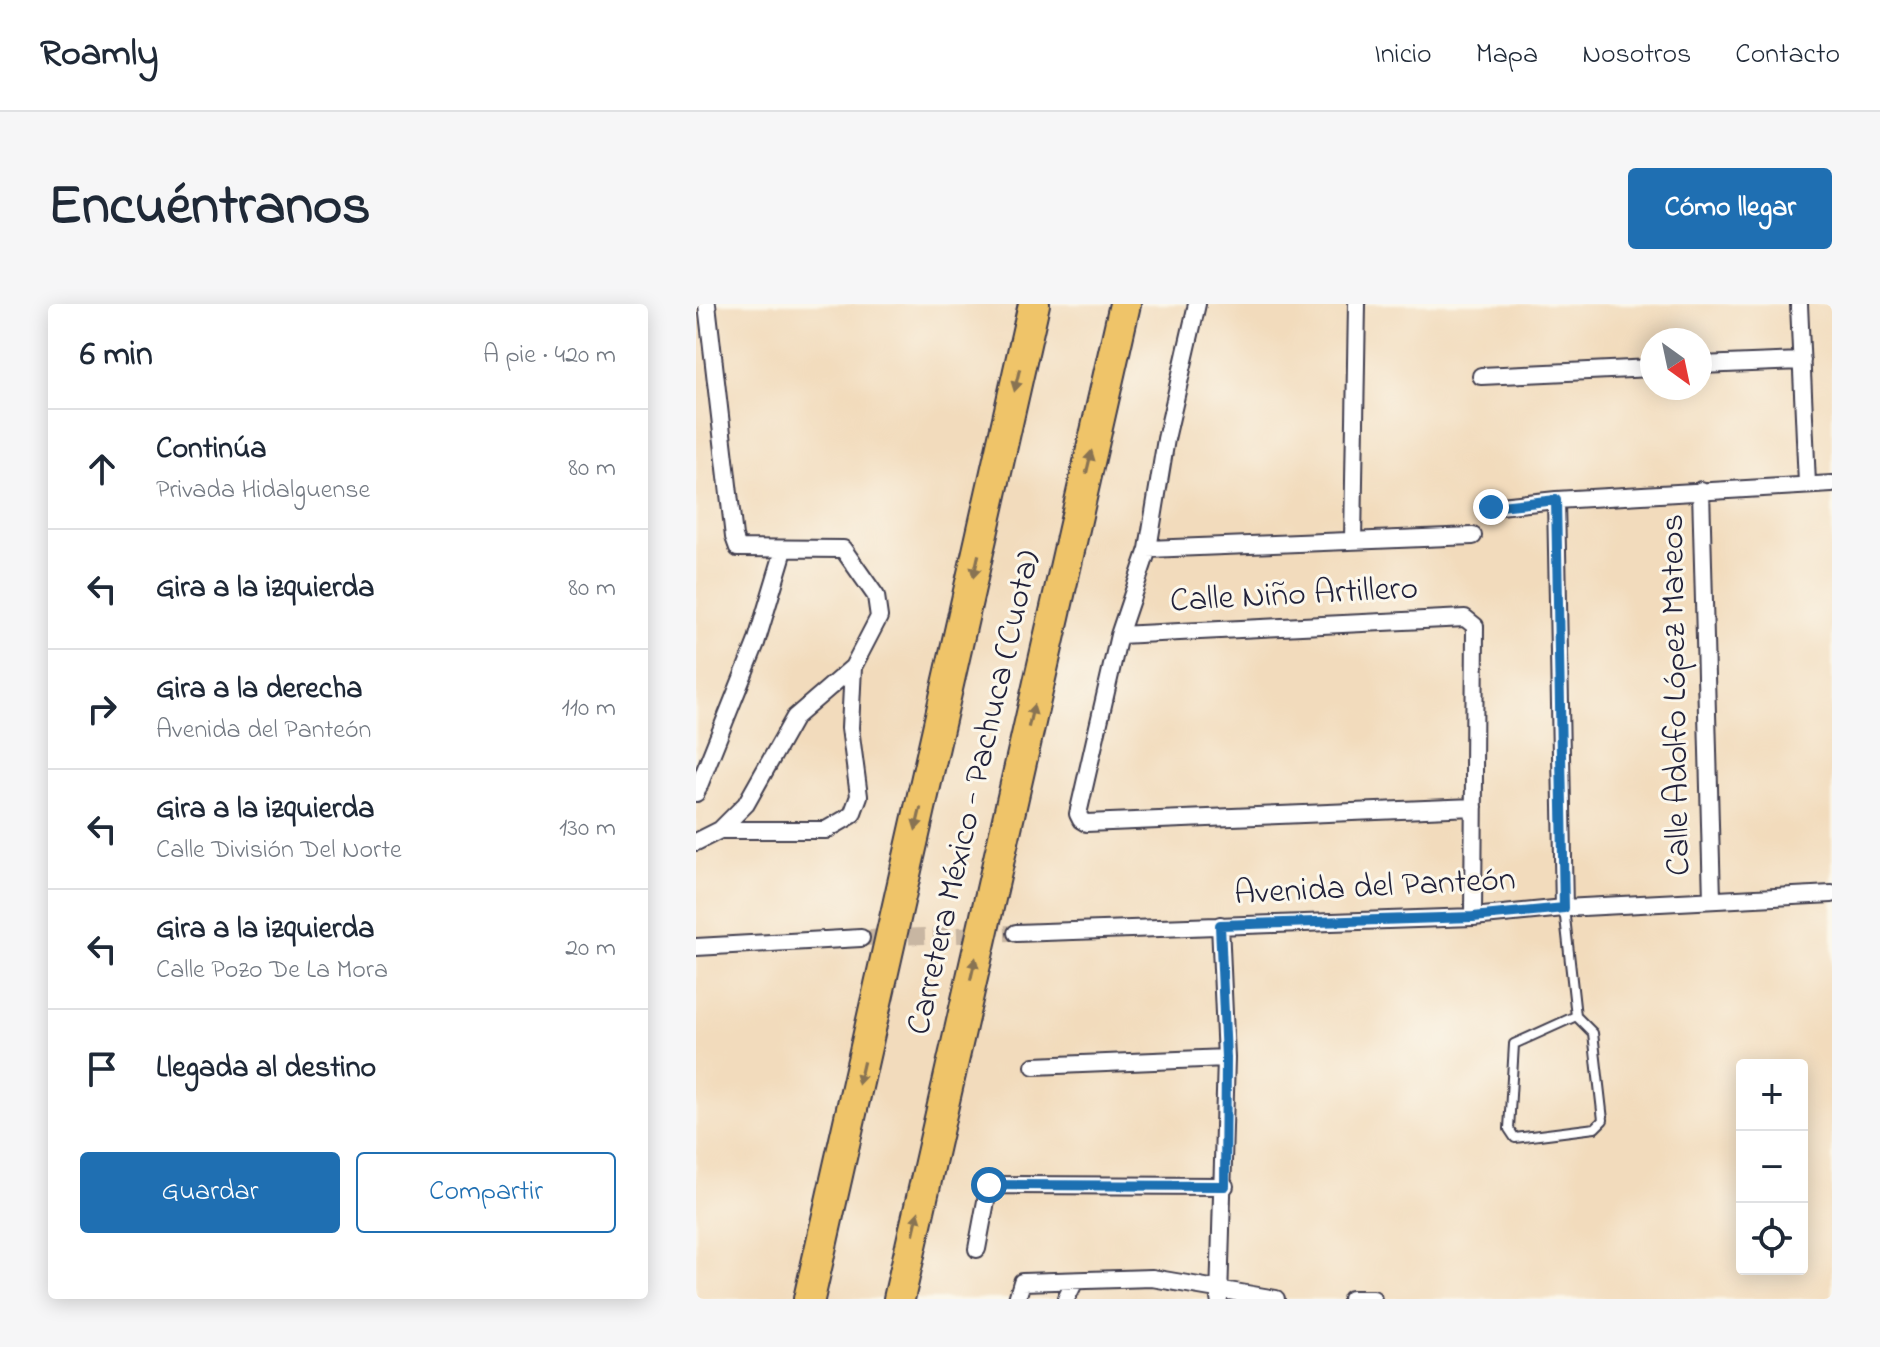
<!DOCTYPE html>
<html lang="es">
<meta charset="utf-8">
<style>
:root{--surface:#fff;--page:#f6f6f7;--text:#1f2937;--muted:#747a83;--line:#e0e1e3;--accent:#1f6fb2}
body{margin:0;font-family:"Indie Flower",sans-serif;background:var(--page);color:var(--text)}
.controls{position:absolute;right:24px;bottom:24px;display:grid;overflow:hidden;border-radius:8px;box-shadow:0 4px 20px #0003}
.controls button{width:72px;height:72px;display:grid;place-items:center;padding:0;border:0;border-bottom:2px solid var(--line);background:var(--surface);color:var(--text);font:40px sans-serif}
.compass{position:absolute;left:944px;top:24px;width:72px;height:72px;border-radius:50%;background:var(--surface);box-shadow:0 4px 20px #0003;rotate:147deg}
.stop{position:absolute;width:24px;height:24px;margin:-18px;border:6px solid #1f6fb2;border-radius:50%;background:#fff}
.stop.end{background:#1f6fb2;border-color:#fff;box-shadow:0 2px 8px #0008}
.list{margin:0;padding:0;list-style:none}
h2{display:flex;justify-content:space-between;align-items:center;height:104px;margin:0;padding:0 32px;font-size:34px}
h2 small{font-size:26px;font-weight:400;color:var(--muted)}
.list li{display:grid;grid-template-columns:52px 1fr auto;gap:24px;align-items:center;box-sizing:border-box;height:120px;padding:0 32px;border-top:2px solid var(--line)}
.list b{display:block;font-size:30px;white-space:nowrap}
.list p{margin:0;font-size:26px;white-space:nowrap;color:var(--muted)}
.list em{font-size:26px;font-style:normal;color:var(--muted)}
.actions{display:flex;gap:16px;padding:24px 32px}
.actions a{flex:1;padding:18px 0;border:2px solid var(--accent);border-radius:8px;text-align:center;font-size:28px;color:var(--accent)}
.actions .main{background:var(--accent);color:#fff}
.icon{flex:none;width:44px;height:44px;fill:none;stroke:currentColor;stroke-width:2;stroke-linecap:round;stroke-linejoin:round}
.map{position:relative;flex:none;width:1136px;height:995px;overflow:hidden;border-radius:8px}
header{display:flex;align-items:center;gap:48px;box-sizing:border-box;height:112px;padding:0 40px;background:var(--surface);border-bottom:2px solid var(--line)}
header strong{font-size:38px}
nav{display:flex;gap:44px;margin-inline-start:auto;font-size:28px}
.intro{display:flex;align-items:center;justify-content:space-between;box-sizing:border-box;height:192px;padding:0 48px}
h1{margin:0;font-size:56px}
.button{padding:20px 36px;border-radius:8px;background:var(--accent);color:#fff;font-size:28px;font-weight:700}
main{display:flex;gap:48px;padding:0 48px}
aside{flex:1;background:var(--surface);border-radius:8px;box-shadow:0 4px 20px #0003}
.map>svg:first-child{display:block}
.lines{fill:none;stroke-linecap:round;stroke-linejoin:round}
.street-tunnel{stroke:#c8b6a2;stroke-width:16;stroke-dasharray:16 8;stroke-linecap:butt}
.lane-casing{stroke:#413e4e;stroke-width:12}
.street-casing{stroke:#413e4e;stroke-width:20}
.highway-casing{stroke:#413e4e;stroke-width:34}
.lane{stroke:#fff;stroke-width:8}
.street{stroke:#fff;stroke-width:16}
.highway{stroke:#efc469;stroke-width:30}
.oneway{fill:#887352}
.route{stroke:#1f6fb2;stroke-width:10}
.labels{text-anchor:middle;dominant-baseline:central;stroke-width:6;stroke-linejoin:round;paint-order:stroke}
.street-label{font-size:34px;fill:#22223b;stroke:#fbf7ec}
</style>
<header>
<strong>Roamly</strong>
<nav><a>Inicio</a><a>Mapa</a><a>Nosotros</a><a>Contacto</a></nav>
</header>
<div class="intro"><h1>Encuéntranos</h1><a class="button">Cómo llegar</a></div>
<main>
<aside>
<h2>6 min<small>A pie · 420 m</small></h2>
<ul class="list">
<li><svg class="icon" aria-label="ahead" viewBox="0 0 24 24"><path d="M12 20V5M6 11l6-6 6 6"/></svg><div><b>Continúa</b><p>Privada Hidalguense</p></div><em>80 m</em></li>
<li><svg class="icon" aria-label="left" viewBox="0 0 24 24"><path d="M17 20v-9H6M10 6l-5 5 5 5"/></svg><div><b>Gira a la izquierda</b></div><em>80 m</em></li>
<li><svg class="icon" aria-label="right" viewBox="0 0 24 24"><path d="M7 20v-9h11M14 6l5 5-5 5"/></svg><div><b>Gira a la derecha</b><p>Avenida del Panteón</p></div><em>110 m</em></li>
<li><svg class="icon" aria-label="left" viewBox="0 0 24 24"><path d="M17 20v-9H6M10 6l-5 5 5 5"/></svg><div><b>Gira a la izquierda</b><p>Calle División Del Norte</p></div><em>130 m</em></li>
<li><svg class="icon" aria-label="left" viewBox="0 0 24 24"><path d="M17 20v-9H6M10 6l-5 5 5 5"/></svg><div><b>Gira a la izquierda</b><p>Calle Pozo De La Mora</p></div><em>20 m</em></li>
<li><svg class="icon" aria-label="arrive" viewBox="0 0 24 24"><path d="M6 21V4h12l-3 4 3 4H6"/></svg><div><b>Llegada al destino</b></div></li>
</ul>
<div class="actions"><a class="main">Guardar</a><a>Compartir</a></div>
</aside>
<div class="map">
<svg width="1136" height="995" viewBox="0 0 1136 995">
<rect width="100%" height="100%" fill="#fbf7ec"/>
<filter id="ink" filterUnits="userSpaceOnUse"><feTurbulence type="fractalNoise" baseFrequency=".0125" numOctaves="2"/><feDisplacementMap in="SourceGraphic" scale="16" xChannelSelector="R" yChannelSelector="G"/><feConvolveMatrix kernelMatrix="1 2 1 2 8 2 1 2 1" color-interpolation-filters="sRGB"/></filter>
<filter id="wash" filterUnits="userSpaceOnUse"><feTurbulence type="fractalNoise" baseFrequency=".006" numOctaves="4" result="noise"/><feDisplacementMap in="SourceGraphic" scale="32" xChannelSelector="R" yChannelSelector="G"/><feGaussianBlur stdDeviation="1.8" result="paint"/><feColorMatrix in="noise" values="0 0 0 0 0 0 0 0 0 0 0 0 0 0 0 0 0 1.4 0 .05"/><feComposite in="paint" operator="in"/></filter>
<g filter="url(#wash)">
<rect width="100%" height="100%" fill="#f2dbbc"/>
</g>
<g filter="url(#ink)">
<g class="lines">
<path class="street-tunnel" d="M165,634L320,629"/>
<defs>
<path id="lane" d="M868,604L880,712L897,729L907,816L899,824L819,834L813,825L818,740L880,712"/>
<path id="street" d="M11,0L38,233L42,244L147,245L180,292L183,313L157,363L154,424L163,492L156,511L130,526H24
M501,0L470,135L452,245L423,331L382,510L385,516L390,519L778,503
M1103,0L1111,180
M1004,61L1106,57
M785,72L956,64
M1005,186L1016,595
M860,196L868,604
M795,203L860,196L1136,180
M657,236L661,0
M452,245L777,232
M423,331L769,314L779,322L777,613
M0,489L60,339L88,246
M0,538L24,526L50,500L99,413L157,363
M320,629L777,613L868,604L1136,590
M0,643L165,634
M338,762L530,754
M281,945L293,881L529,882
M321,995L326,978L456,974L580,995
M370,995L379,977
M523,995L530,754L524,621
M655,995H677"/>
<path id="highway" d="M113,995L338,0
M203,995L429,0"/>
</defs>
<use href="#lane" class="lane-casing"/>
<use href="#street" class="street-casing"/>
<use href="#highway" class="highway-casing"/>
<use href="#lane" class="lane"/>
<use href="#street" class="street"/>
<use href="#highway" class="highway"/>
</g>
<defs><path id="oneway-solid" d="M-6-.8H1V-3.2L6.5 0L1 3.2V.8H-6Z" transform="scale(2)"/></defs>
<g class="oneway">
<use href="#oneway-solid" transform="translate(321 76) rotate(103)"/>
<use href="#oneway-solid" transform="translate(393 158) rotate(-77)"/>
<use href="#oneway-solid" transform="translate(280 262) rotate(103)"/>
<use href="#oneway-solid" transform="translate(335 412) rotate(-77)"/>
<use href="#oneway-solid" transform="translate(222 515) rotate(103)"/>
<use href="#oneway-solid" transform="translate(277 665) rotate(-77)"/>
<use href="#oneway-solid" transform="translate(165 769) rotate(103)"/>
<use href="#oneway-solid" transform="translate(220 919) rotate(-77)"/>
</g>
</g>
<g class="lines" filter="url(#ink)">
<path class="route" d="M293,881L529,882L530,754L524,621L777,613L868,604L860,196L795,203"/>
</g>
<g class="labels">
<g class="street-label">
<text transform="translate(598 292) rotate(-3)">Calle Niño Artillero</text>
<text transform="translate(981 391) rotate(-91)">Calle Adolfo López Mateos</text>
<text transform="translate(279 489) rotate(-77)">Carretera México - Pachuca (Cuota)</text>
<text transform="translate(679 584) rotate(-3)">Avenida del Panteón</text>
</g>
</g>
</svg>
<div class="controls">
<button>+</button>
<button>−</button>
<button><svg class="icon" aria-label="locate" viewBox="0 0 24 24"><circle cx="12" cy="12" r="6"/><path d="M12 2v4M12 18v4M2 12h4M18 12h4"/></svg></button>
</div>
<svg class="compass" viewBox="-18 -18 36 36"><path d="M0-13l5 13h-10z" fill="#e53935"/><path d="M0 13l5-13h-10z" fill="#747a83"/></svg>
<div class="stop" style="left:293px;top:881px"></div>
<div class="stop end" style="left:795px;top:203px"></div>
</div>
</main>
